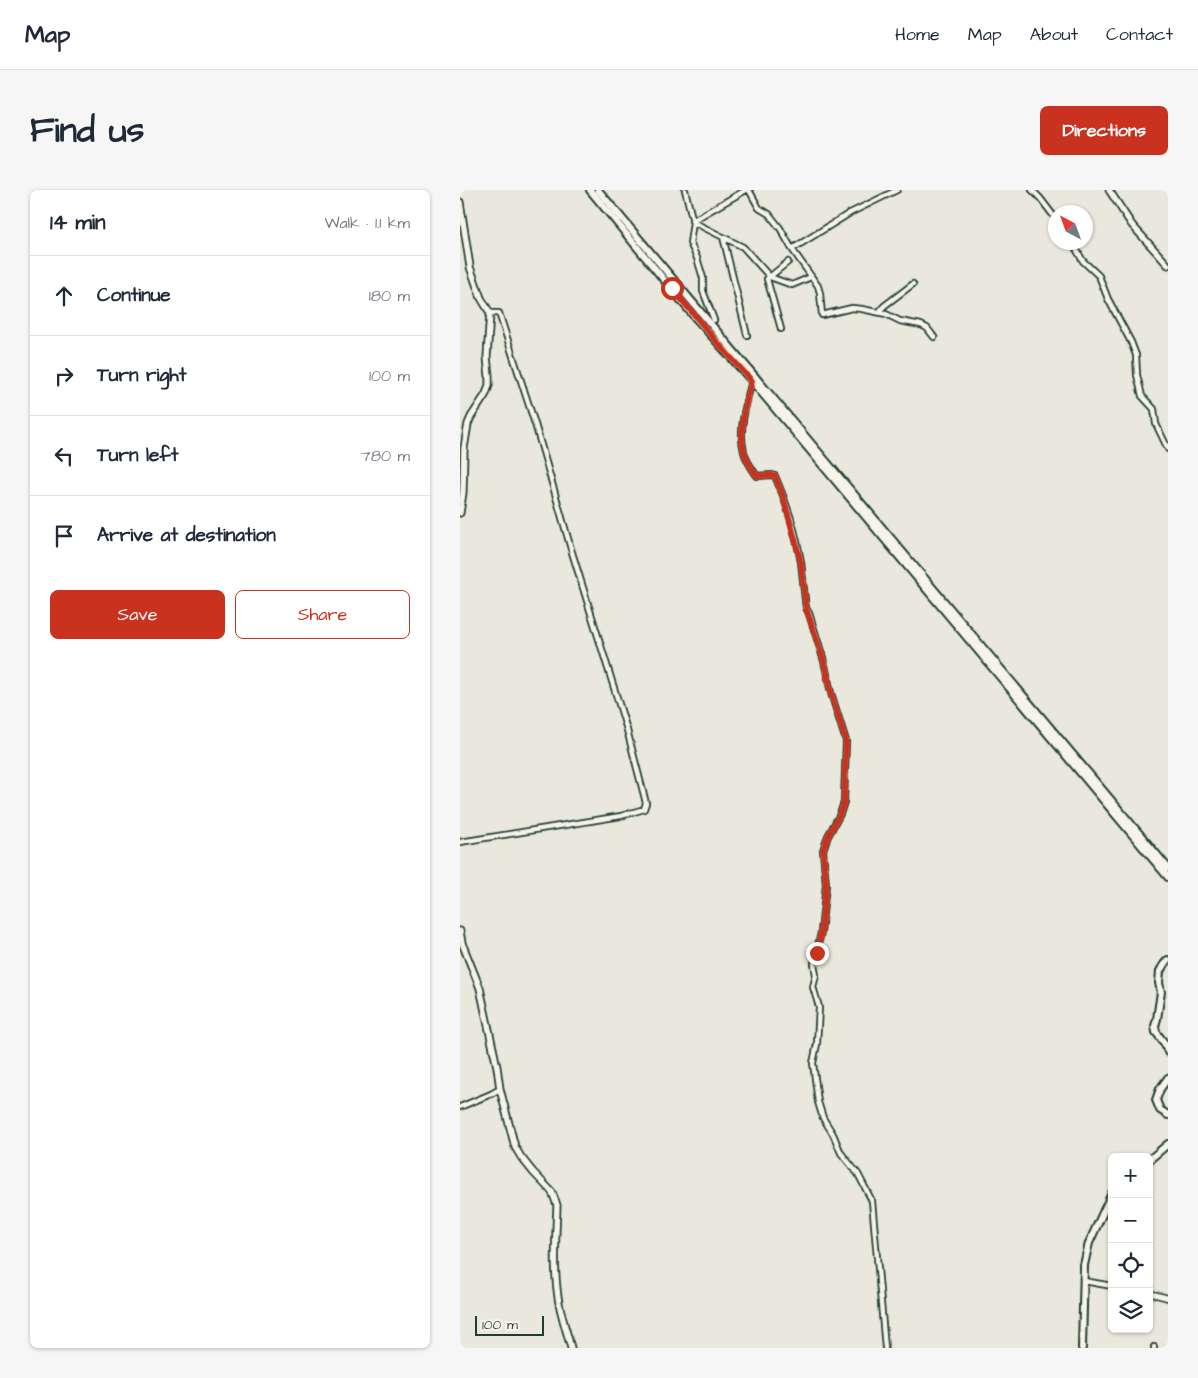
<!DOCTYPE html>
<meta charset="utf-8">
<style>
:root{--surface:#fff;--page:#f6f6f7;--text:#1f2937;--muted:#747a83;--line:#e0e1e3;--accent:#c8321e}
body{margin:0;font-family:"Architects Daughter",sans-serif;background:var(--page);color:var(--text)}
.controls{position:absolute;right:15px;bottom:15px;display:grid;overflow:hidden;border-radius:8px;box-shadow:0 1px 4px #0004}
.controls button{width:45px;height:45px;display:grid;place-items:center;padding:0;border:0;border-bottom:1px solid var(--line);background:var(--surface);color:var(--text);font:25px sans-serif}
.compass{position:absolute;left:588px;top:15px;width:45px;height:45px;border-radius:50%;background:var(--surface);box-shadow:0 1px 4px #0004;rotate:319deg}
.scale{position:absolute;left:15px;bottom:12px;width:69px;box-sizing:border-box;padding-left:5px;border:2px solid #1f3d34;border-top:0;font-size:14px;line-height:18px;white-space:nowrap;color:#1f3d34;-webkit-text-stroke:4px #f7f3e8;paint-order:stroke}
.stop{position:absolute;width:15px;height:15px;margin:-11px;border:4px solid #c8321e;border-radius:50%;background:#fff}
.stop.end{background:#c8321e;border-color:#fff;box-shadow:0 1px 5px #0008}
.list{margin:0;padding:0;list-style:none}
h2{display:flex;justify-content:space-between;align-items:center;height:65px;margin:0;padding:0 20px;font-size:21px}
h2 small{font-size:16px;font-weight:400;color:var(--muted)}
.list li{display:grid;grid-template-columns:32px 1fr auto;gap:15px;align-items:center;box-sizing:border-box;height:80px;padding:0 20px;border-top:1px solid var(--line)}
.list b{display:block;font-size:19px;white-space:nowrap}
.list em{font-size:16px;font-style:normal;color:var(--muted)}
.actions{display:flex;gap:10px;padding:15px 20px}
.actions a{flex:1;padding:11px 0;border:1px solid var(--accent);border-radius:8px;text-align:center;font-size:18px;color:var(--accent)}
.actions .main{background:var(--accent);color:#fff}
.icon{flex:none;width:28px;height:28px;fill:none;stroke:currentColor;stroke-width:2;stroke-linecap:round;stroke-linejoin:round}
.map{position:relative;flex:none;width:708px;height:1158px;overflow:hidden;border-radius:8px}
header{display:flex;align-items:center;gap:30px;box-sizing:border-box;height:70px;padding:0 25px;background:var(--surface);border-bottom:1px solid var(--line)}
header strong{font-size:24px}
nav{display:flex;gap:28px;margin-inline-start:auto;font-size:18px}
.intro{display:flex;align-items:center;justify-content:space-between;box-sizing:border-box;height:120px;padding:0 30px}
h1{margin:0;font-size:35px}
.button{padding:12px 22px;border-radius:8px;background:var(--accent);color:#fff;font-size:18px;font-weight:700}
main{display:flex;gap:30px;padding:0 30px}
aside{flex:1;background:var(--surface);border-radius:8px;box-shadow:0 1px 4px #0004}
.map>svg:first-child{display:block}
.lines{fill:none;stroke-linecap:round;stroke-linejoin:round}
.minor-casing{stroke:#1f3d34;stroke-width:8}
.tertiary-casing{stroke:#1f3d34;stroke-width:9}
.secondary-casing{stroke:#1f3d34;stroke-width:10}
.minor{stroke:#f7f3e8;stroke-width:4.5}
.tertiary{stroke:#f7f3e8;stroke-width:5.5}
.secondary{stroke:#f7f3e8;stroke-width:6}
.route{stroke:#c8321e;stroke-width:6}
</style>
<header>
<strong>Map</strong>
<nav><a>Home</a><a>Map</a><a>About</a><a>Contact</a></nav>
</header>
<div class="intro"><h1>Find us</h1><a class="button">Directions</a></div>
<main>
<aside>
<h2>14 min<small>Walk · 1.1 km</small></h2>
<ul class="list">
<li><svg class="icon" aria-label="ahead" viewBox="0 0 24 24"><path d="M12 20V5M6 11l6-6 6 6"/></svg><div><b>Continue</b></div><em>180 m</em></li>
<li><svg class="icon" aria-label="right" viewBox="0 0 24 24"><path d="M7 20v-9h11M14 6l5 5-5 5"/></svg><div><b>Turn right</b></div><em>100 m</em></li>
<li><svg class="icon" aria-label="left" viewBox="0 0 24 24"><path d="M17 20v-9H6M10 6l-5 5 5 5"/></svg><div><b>Turn left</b></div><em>780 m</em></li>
<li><svg class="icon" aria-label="arrive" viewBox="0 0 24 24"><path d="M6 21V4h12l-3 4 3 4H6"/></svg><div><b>Arrive at destination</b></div></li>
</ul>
<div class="actions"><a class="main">Save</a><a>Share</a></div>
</aside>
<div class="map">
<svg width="708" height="1158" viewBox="0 0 708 1158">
<rect width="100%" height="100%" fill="#eae8dd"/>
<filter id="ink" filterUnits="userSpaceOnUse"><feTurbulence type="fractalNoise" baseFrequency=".02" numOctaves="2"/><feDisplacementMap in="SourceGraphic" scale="10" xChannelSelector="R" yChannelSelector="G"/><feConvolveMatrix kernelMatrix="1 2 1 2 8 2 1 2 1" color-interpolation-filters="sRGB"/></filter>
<g filter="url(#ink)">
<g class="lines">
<defs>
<path id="minor" d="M225,0L233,32L230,53L237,68L243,88V101L254,130
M289,0L299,18L309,24L320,38L332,59L358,96L360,103L362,125L392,118L402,119L426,124L440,131L461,135L467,138L474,147
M572,0L580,8L596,29
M232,31L286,0
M233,32L283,57L310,87L332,95L351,87
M263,47L287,145
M612,52L623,71L639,86L648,109L671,152L676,165L677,185L682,206L694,219L696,234L708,259
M332,59L390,23L437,0
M419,122L424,116L453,94
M321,139L307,89L328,72
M292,191C286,213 278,240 284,262C286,270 292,279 297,286L312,285L315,286C327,313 336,342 341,372C343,387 344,403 346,418L349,423L364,471L371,503L386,551L384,612L380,624L368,646L363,660L366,695L361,742L354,774L356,785L353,797L359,817L357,854L353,873L358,912L363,928L373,944L381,963L398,984L412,1011L425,1158
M0,652L161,626L184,619L186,613L167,540L111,359L75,234L39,123H30
M0,917L31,904L40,899
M624,1091L652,1096
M689,1103L708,1108
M694,1157V1158"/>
<path id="tertiary" d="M649,0L672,35L708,75
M0,12L10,77L21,108L30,123L27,167L29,186V195L26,204L11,227L8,234L4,258L3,302L0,323
M0,741L2,753L20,798L37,877L40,899L55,957L61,967L73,982L92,1002L97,1015C96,1048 93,1080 99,1113C102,1128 107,1143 111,1158"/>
<path id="secondary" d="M130,0L234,126L292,191L708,687
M138,0L708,678
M708,770L705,773L700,781L699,793L701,802L697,829L695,836L696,842L705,854L708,862
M708,888L700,899L696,910L700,920L708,925
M689,970L708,954
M622,1158L624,1075L629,1053L652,1003"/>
</defs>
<use href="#minor" class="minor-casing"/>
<use href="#tertiary" class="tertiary-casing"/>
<use href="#secondary" class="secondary-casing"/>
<use href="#minor" class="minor"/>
<use href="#tertiary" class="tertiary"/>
<use href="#secondary" class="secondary"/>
</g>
</g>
<g class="lines" filter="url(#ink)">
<path class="route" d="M212,98L255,150L292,191C286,213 278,240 284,262C286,270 292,279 297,286L312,285L315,286L323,306L336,353L341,373L346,418L364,471L371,503L386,551L384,612L380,624L368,646L363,660L366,695L361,742L357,763"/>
</g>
</svg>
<div class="controls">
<button>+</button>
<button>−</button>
<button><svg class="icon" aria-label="locate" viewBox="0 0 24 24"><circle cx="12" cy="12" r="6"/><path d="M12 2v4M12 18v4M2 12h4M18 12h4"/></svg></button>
<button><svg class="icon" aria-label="layers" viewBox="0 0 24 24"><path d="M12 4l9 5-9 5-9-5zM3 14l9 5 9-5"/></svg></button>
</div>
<svg class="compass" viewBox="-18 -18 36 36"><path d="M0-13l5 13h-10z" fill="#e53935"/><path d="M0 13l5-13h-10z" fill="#747a83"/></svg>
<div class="scale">100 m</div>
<div class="stop" style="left:212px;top:98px"></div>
<div class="stop end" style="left:357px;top:763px"></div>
</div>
</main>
